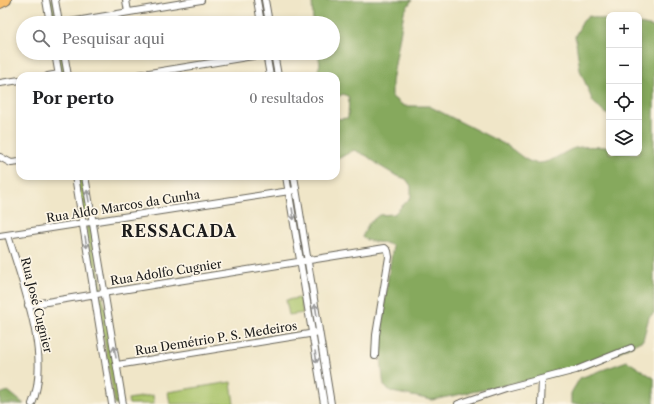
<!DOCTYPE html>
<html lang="pt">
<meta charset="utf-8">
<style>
:root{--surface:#fff;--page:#f2f2f2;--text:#202124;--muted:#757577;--line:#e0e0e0}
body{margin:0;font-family:"Libre Caslon Text",serif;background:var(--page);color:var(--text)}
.controls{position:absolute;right:12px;top:12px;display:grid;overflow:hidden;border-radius:8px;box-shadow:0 2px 6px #0003}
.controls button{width:36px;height:36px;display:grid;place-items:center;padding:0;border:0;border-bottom:1px solid var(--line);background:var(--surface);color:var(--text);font:20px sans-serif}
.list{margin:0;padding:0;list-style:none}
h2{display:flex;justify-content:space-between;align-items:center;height:52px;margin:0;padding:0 16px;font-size:17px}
h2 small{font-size:13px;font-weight:400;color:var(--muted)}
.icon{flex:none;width:22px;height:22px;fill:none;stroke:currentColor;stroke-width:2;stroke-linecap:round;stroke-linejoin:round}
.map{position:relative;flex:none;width:654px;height:404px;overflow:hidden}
.search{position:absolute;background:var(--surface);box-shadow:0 2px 6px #0003;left:16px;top:16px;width:324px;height:44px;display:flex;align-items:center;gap:10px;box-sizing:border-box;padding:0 14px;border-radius:22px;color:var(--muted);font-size:15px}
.panel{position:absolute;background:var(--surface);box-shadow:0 2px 6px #0003;left:16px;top:72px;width:324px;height:108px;border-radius:12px}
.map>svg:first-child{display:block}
.green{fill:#a9c369;stroke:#627042}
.forest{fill:#86a95d;stroke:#51623c}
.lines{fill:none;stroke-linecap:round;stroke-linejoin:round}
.street-casing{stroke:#666358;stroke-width:8}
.primary-casing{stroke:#666358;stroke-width:12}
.street{stroke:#fff;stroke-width:6}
.primary{stroke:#f9bf6d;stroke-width:10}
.oneway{stroke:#999}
.labels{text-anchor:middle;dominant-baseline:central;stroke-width:3.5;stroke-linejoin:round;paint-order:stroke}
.street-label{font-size:12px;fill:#1c1c1c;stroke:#fcf5e5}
.district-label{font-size:16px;font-weight:bold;letter-spacing:1px;fill:#1c1c1c;stroke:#fcf5e5}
</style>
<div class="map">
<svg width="654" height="404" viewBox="0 0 654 404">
<rect width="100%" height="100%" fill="#fcf5e5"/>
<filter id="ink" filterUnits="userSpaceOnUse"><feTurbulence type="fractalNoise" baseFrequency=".025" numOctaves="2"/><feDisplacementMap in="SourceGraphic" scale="8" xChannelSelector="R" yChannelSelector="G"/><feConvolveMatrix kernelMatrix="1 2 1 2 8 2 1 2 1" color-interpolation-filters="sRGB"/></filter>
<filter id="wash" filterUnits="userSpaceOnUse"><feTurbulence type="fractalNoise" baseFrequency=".012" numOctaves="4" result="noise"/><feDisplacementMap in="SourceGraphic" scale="16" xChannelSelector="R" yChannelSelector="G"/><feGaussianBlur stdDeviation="0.9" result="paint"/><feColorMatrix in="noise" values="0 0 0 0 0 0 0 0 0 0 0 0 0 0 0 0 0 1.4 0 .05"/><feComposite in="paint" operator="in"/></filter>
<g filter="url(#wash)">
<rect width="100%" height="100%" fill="#f0e6c8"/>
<path class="green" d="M49,0H53L57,23H52Z
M57,53H62L66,76H61Z
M77,176H83L90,218L84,219Z
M91,226L102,290L96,291L86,227Z
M103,296L121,404H115L97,297Z
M300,298L303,313L289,315L286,300Z
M231,382L234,404H170L168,392Z
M153,395L154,404H129L128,399Z"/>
<path class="forest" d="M312,0H412L404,12L392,82V97L404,106H429L506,145C513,149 522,158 529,161C545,168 558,155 572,149C582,145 598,147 609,147V153H639V24L654,27V313L649,317L643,340L590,366L552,376L432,400L392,392L384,386C376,338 386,293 393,246C383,240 372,245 362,237L369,223L379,215L394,214L411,197V186L406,179L395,175L380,166L367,156L354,150L336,160V119L348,118L349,97L343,94L336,98V76H316L320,64L318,53H333V23H313Z
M589,16L609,21V116L593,102L580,70L575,36L583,21Z
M627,361L654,378V404H571V393L580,378Z
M8,391L24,404H0V394Z"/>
</g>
<g filter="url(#ink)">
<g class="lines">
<defs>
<path id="street" d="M46,0L50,23
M55,0L59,23
M126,0L128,12
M257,0L261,23
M265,0L269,23
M64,23L201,0
M55,53L59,76
M64,53L68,76
M266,53L270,76
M274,53L278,76
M48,76L59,74
M131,76L272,53
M0,83L20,80
M0,157L11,163L20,162
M75,176L112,404
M85,176L123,404
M286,176L324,404
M294,176L331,404
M8,235C22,283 52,356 32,404
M0,236L296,190
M28,305L385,248L388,251L389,257L376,335L375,356
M117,365L315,333
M458,404L506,388L576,370L631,348
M541,404L542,380"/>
<path id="primary" d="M0,3L6,0"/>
</defs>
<use href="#street" class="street-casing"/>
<use href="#primary" class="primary-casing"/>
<use href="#street" class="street"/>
<use href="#primary" class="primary"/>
</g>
<defs><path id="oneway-shaft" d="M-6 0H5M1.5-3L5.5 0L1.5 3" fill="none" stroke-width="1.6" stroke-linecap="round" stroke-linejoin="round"/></defs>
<g class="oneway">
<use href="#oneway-shaft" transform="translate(88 196) rotate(-100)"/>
<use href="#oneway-shaft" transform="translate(293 214) rotate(81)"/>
<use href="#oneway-shaft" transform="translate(86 242) rotate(81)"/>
<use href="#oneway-shaft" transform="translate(316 310) rotate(-99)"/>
<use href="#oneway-shaft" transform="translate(115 352) rotate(-100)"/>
<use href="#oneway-shaft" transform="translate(316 357) rotate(81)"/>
</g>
</g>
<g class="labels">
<g class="street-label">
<text transform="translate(123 206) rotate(-9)">Rua Aldo Marcos da Cunha</text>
<text transform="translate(166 272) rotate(-9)">Rua Adolfo Cugnier</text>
<text transform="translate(37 305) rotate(76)">Rua José Cugnier</text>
<text transform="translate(216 338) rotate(-9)">Rua Demétrio P. S. Medeiros</text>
</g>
<g class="district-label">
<text x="179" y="231">RESSACADA</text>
</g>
</g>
</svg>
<div class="controls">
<button>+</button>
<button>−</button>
<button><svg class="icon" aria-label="locate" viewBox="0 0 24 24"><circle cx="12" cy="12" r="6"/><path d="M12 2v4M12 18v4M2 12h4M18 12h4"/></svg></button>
<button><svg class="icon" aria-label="layers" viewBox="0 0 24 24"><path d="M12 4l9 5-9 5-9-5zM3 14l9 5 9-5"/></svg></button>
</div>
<div class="search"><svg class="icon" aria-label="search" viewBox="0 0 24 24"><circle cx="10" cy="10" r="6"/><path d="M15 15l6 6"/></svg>Pesquisar aqui</div>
<section class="panel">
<h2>Por perto<small>0 resultados</small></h2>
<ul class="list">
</ul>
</section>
</div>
